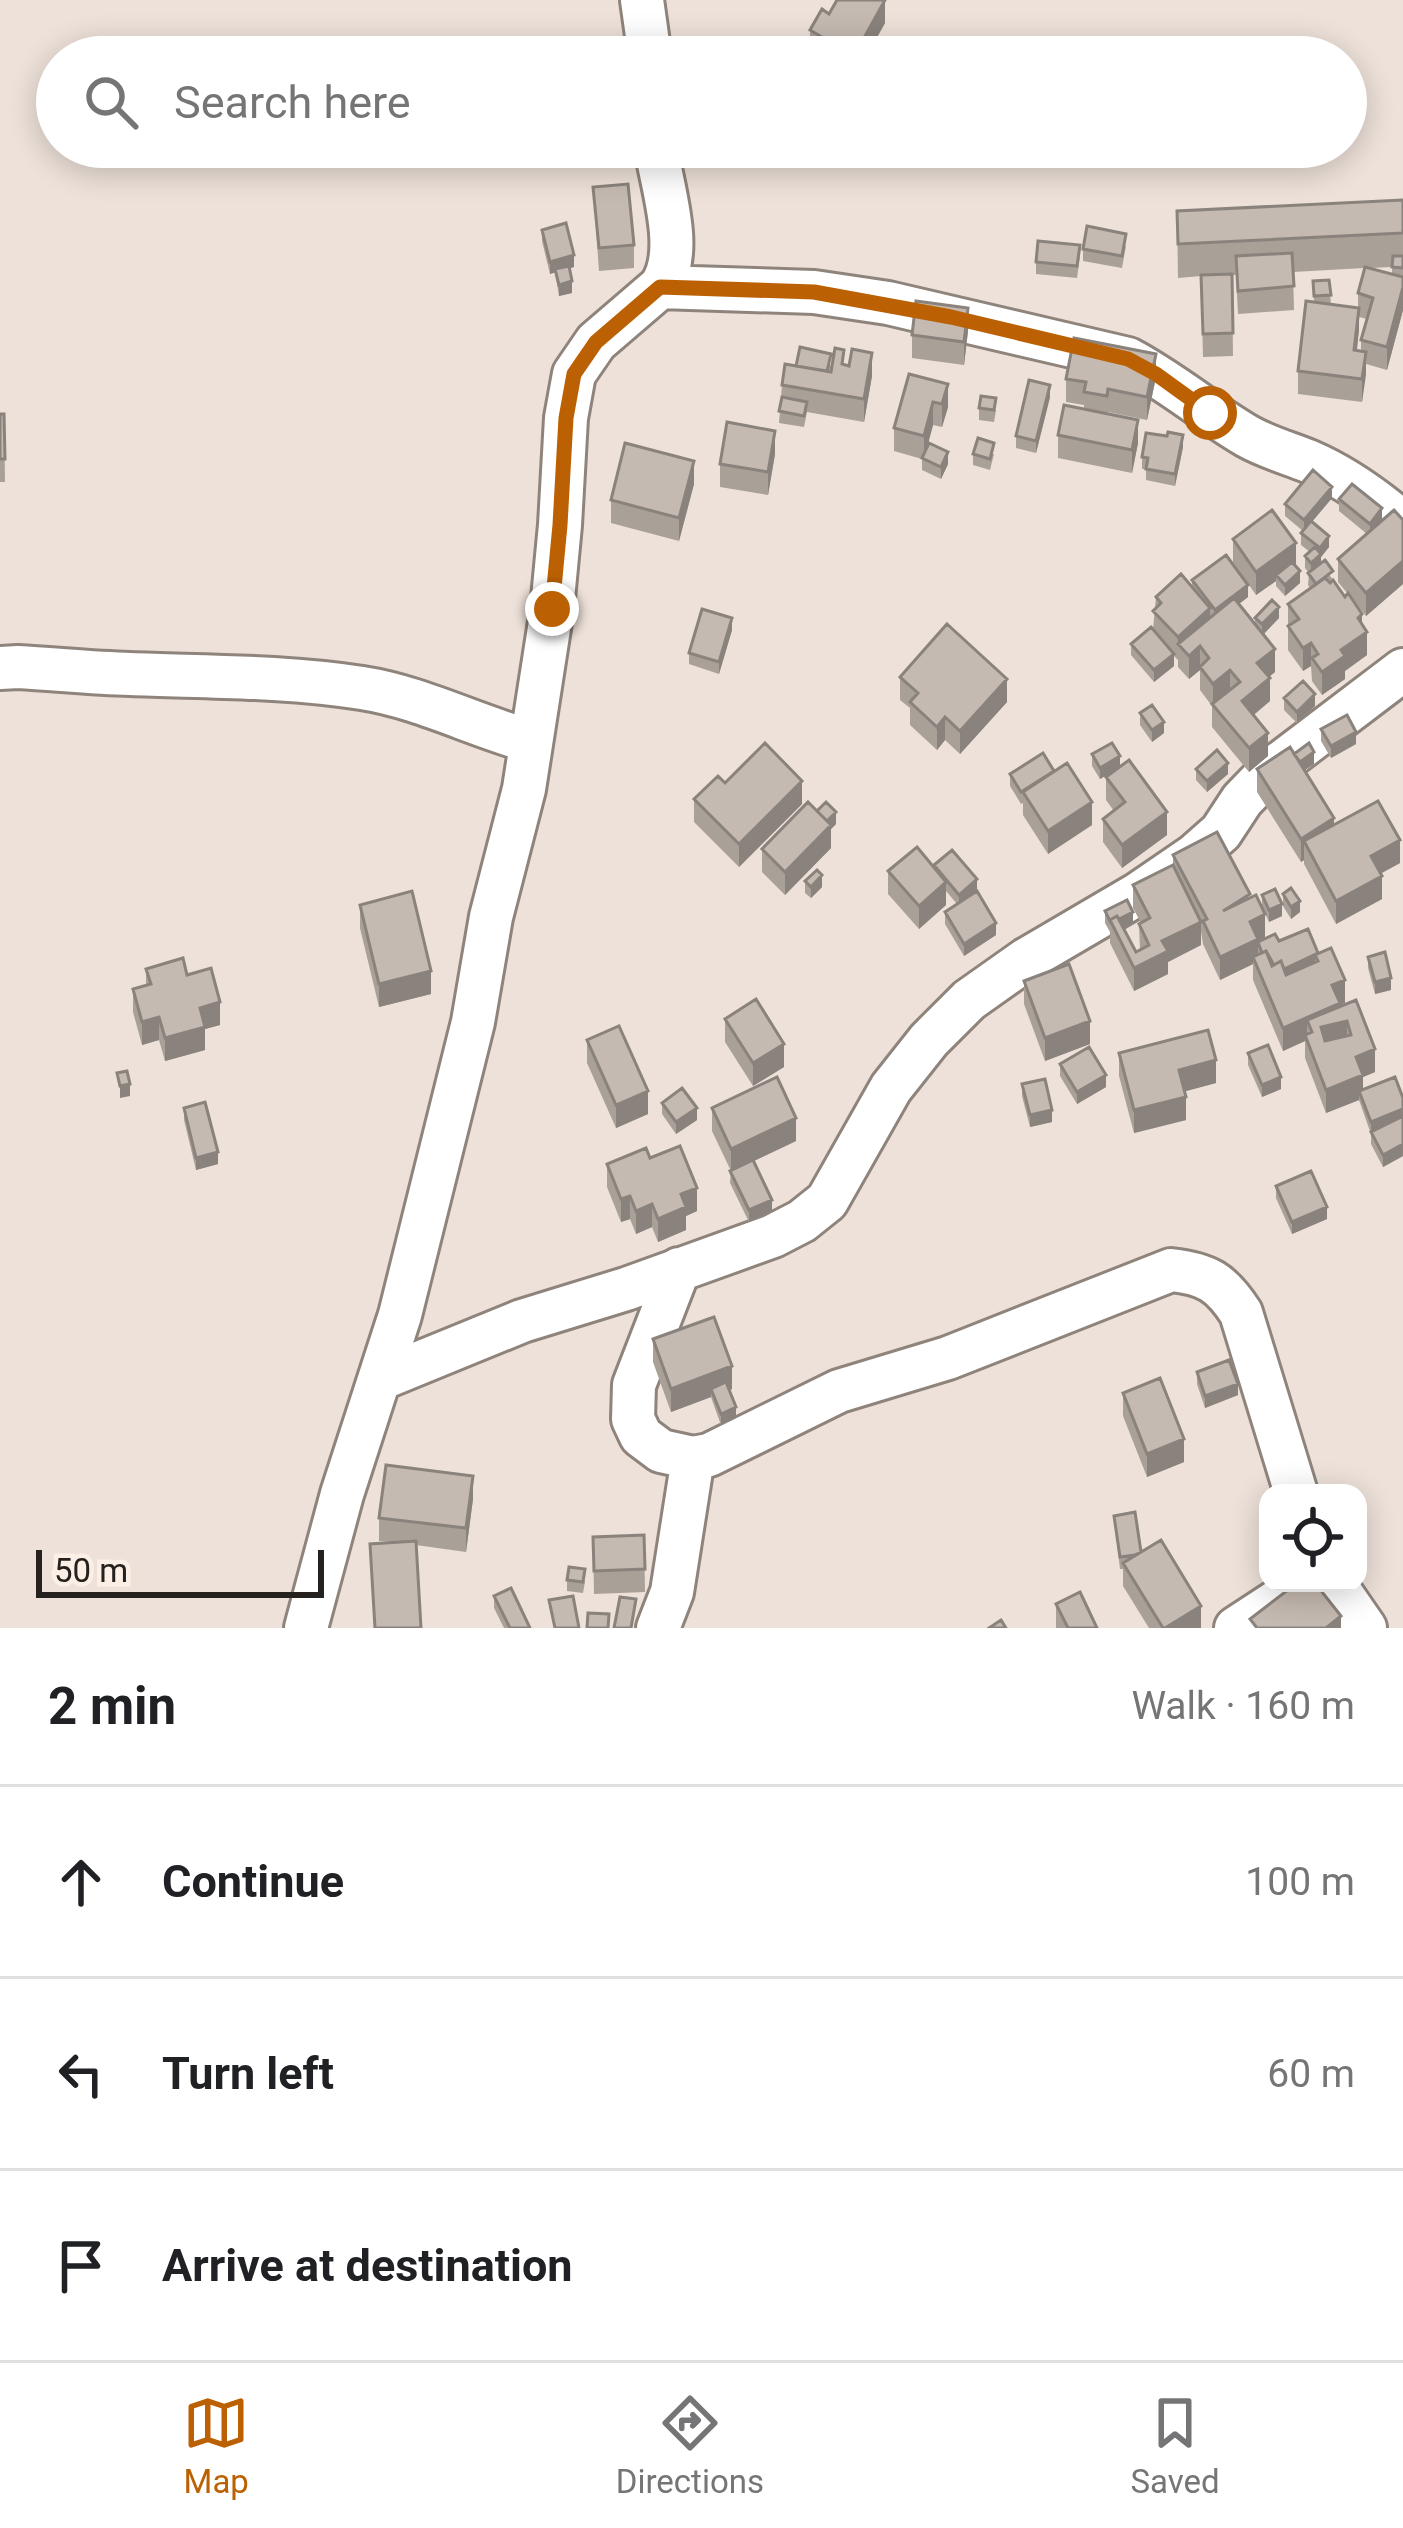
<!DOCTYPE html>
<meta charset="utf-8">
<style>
:root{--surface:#fff;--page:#f6f6f6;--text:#202124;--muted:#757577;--line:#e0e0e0;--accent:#bb6103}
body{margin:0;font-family:Roboto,sans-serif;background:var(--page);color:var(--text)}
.controls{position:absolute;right:36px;bottom:36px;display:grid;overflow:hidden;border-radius:24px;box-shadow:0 6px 30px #0003}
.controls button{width:108px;height:108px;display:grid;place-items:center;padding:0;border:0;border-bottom:3px solid var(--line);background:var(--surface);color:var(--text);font:60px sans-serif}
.scale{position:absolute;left:36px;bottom:30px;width:288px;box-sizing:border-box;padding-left:12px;border:6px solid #25211e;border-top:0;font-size:33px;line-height:42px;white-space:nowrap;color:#25211e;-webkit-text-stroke:9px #fbefe6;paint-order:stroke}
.stop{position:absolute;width:36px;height:36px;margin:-27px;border:9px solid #bb6103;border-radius:50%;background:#fff}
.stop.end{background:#bb6103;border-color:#fff;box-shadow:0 3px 12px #0008}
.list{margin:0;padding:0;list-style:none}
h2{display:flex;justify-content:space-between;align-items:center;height:156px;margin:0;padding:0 48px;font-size:51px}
h2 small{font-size:39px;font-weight:400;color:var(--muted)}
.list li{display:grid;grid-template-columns:78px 1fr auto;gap:36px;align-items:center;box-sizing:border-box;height:192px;padding:0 48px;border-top:3px solid var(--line)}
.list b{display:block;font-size:45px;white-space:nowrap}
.list em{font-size:39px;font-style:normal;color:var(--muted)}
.icon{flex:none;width:66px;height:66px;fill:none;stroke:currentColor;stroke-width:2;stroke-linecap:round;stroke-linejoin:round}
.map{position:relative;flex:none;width:1403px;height:1628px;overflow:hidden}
.search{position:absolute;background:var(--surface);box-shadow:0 6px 30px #0003;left:36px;right:36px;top:36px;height:132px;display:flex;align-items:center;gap:30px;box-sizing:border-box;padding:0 42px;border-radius:66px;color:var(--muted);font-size:45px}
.sheet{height:732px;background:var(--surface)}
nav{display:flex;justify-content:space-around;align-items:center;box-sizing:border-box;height:168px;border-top:3px solid var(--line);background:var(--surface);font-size:33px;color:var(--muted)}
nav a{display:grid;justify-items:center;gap:6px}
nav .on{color:var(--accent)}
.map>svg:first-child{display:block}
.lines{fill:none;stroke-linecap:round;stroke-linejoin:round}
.minor-casing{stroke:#8f847c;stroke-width:48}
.minor{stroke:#fff;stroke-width:42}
.wall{fill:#a9a098;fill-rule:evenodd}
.shaded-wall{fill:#8a827c}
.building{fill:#c5bab1;stroke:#8a827c;stroke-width:3;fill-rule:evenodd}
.route{stroke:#bb6103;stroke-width:15}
</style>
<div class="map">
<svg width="1403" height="1628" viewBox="0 0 1403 1628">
<rect width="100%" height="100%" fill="#ede1d9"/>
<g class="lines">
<defs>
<path id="minor" d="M642,0L650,57
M660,287L814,292L888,303L1128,359C1170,381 1206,412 1247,436C1266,447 1288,453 1308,461C1343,476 1374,498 1403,523
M0,668L18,667C55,669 92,673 130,674C207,677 285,676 362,688C420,697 473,725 530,741
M679,1269L634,1385L633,1419L641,1436L661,1451L693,1458L709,1455L839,1391L948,1358L1171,1270C1207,1274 1221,1282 1241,1313L1296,1493
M380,1379L522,1321L626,1289L773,1236L802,1221L827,1201L891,1088L929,1040L969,1000L1027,959L1138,894L1195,855L1221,832L1242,800L1270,771L1403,670
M1334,1583L1365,1628
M306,1628L342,1494L400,1315L473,1022L491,917L524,789L552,609L560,525L566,418L574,374L596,342L660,287C685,252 662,188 656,147
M658,1628L672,1592L693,1458
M1236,1628L1305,1583"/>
</defs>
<use href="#minor" class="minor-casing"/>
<use href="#minor" class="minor"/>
</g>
<path class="wall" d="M829,14L885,23L866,57H816L810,54V30Z
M593,187L634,245V268L599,271Z
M1403,200V310L1387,370L1366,364L1362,402L1298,394V371L1314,302L1313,281L1329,280L1331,305L1358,308V293L1364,268L1293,272L1294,310L1238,314L1236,275H1232L1233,356L1203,357L1201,276L1178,278L1177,211ZM1392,267V274L1369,268ZM1359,317L1367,319L1361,340V351H1357Z
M542,230L574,267L569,268L572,293L559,296L555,272L550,274L542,241Z
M1126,246L1122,268L1083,261V249Z
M1080,256L1077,278L1036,274V262Z
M968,331L964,365L912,358V335Z
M844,365L872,376L864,422L807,412L804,427L779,423L782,385L796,366Z
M909,374L948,407L942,427L933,425L927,447L948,464L941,479L922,470V459L894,451V428Z
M1156,377L1147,420L1108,412V414L1138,443L1132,473L1058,458V435L1084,410V405L1066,402V379Z
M1050,397L1036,453L1016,448V436Z
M979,408L996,410L994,422L979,420Z
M0,414H4L5,482H0Z
M1183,447L1175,486L1146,480V469H1142V457Z
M775,454L768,495L720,487V464Z
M973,454H994L990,470L973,465Z
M694,484L679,541L611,523V500Z
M1332,498L1312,522L1329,547L1321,557V563L1345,597L1348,594L1338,582V559L1367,534L1339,511V499L1382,520H1403V584L1366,616L1353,600L1362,624L1367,655L1345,671V679L1322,695L1312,681L1311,666L1303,671L1288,650V604L1310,588L1308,585L1309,573L1305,568V556L1310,552L1301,545V533L1303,531L1285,516V504Z
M1233,539L1296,566L1300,583L1285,596L1276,586V581L1256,595L1233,562Z
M1192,580L1248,597L1239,604L1255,624V618H1279L1263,634L1275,672L1269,677L1270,701L1254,715L1268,756L1249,772L1212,727V706L1200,690V670L1189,679L1178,667V660L1174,656V666L1154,682L1131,655V644L1153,629L1156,597L1192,587Z
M732,630L719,674L689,664V653Z
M900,677L1007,702L960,754L945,740L937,750L910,725V708L900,700Z
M1284,698L1315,706L1297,723L1284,710Z
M1140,713L1164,733L1152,742L1140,725Z
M1321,729L1356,744L1331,758L1321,741Z
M1092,754L1120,767L1167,835L1122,868L1103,842V819L1114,811L1106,800V777L1119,768L1100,779L1092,766Z
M1294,754L1314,764L1305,770L1334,825L1400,863L1381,873L1382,899L1336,924L1304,864V860L1301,862L1257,792V769Z
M1196,769L1228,774L1207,792L1196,780Z
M1054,771L1092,825L1048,854L1023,815V803L1021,804L1010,786V774Z
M725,783L802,804L739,867L694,822V799Z
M817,812L836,824L831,829V848L785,895L762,872V849Z
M1173,855L1250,898L1265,937L1258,941V955V942L1279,941L1318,953L1345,1003L1340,1005V1007L1375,1072L1363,1077V1090L1403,1098V1156L1383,1167L1371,1144V1134L1359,1100L1326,1113L1305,1058V1041L1283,1051L1253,980V964L1220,980L1203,944L1201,931V945L1168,962V974L1134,991L1110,943V932L1105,923V911L1133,924L1124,928L1136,952L1140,950L1139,924L1141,923L1133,908V885L1173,865Z
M934,868L977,891L996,935L964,956L945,924V912L957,904L946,891V905L919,929L888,894V871Z
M805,881L822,887L811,898L805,893Z
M1283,894L1300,912L1291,919L1283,906Z
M1262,895L1282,916L1269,922L1262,907Z
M360,905L431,994L379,1007L360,928Z
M1368,957L1391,990L1375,994L1368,968Z
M146,969L187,975L220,1025L205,1029V1050L165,1061L159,1040L142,1045L133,1012V989L146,985Z
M1024,981L1090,1044L1045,1061L1024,1004Z
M725,1019L784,1067L753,1086L725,1042Z
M587,1040L648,1114L616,1128L587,1063Z
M1119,1053L1216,1083L1185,1091L1186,1120L1134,1133L1119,1076Z
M1248,1053L1281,1089L1262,1097L1248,1065Z
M1060,1064L1106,1087L1077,1104L1060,1076Z
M1022,1084L1052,1122L1030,1127L1022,1096Z
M662,1103L697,1120L676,1134L662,1114Z
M184,1108L218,1164L196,1170L184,1120Z
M712,1108L796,1141L753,1161L772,1212L749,1222L730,1183L731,1171L712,1131Z
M650,1158L697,1211L686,1216V1230L658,1242L652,1227L636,1234L630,1219L621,1222L607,1187V1164Z
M1276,1186L1327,1219L1292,1234L1276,1198Z
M653,1339L732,1389L730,1390L736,1418L721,1425L711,1397L671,1412L653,1362Z
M1197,1372L1238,1395L1205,1408L1197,1384Z
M1123,1393L1184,1462L1147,1477L1123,1416Z
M473,1499L466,1552L416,1545L421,1628H374L370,1544L392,1542L379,1541V1518Z
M1114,1516L1141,1552L1201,1628H1149L1123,1586V1569H1120Z
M644,1535L645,1592L594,1594L593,1537Z
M567,1580L585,1581L583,1593L567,1591Z
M494,1596L530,1628H504L494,1608Z
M1056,1604L1097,1628H1056Z"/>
<path class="shaded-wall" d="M885,0V23L866,57H854Z
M574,255V267L550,274V262Z
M572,281V293L559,296V285Z
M1403,287V310L1387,370V347Z
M968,308V331L964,365V342Z
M1359,308V331L1354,373V350Z
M1366,352V375L1362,402V379Z
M872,353V376L864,422V399Z
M1156,354V377L1147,420V397Z
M948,384V407L942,427V404Z
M1050,385V397L1036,453V441Z
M933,402V425L924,459V436Z
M1138,420V443L1132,473V450Z
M775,431V454L768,495V472Z
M1183,435V447L1175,486V474Z
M948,452V464L941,479V467Z
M694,461V484L679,541V518Z
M1332,487V498L1304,531V520Z
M1382,508V520L1370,536V524Z
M1329,536V547L1321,557V566L1311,574V563L1320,555V548Z
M1296,543V566L1276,575V581L1256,595V572Z
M1403,561V584L1366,616V593Z
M1300,571V583L1285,596V585Z
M1248,585V597L1215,622V610Z
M1279,607V618L1262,636V624Z
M1210,608V631L1178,644V661V637Z
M1362,614V635L1367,632V655L1345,671V679L1322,695V672L1341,650L1358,618Z
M732,618V630L719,674V662Z
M1311,643V666L1303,671V648Z
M1200,646V670L1189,679V656Z
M1275,649V672L1257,686V663Z
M1174,654V666L1154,682V670Z
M1230,670V693L1213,707V684Z
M1270,678V701L1242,724V701Z
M1007,679V702L960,754V731Z
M1315,694V706L1297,723V712Z
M945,717V740L937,750V727Z
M1164,722V733L1152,742V730Z
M1356,732V744L1331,758V746Z
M1268,733V756L1249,772V748Z
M1314,752V764L1299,774V763Z
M1120,756V767L1100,779V768Z
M1228,763V774L1207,792V781Z
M802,781V804L739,867V844Z
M1092,802V825L1048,854V831Z
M836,812V824L831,829V848L785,895V872Z
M1167,812V835L1122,868V845Z
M1334,818V841H1304V860L1301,862V839Z
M1400,840V863L1371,879V856Z
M822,875V887L811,898V887Z
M1382,876V899L1336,924V901Z
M977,879V891L959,907V895Z
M946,882V905L919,929V906Z
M1300,901V912L1291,919V907Z
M1282,904V916L1269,922V910Z
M1133,912V924L1116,932L1111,923Z
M1265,914V937L1258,941V962L1253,957V964L1220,980V957L1250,922Z
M1201,922V945L1168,962V974L1134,991V968L1162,941Z
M996,923V935L964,956V944Z
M1315,956V967L1277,984V972Z
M431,971V994L379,1007V984Z
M1391,978V990L1375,994V982Z
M1345,980V1003L1340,1005V1023L1347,1021V1044L1321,1050L1307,1020V1039L1305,1035V1041L1283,1051V1028L1332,985Z
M220,1002V1025L205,1029V1050L165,1061V1038L200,1008Z
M159,1017V1040L142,1045V1022Z
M1090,1021V1044L1045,1061V1038Z
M784,1044V1067L753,1086V1063Z
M1375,1049V1072L1363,1077V1098L1359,1091V1100L1326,1113V1090L1356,1057Z
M1216,1060V1083L1179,1093V1070Z
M1106,1075V1087L1077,1104V1092Z
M1281,1077V1089L1262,1097V1085Z
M130,1084V1096L120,1098V1086Z
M648,1091V1114L616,1128V1105Z
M1186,1097V1120L1134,1133V1110Z
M697,1108V1120L676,1134V1122Z
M1403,1109V1121L1371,1134V1122Z
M1052,1110V1122L1030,1127V1115Z
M796,1118V1141L731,1172V1149Z
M1403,1144V1156L1383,1167V1155Z
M218,1152V1164L196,1170V1158Z
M697,1188V1211L686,1216V1230L658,1242V1219L681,1194Z
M630,1196V1219L621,1222V1199Z
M772,1200V1212L749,1222V1210Z
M652,1204V1227L636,1234V1211Z
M1327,1207V1219L1292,1234V1222Z
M732,1366V1389L714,1396L711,1389V1397L671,1412V1389Z
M1238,1384V1395L1205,1408V1396Z
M736,1407V1418L721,1425V1414Z
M1184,1439V1462L1147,1477V1454Z
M473,1476V1499L466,1552V1528Z
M1201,1606V1628H1165Z
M1341,1616V1628H1326Z"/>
<path class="building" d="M837,0H885L854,56L810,30L822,9L829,14Z
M628,184L634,245L599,248L593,187Z
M1403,200V233L1178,244L1177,211Z
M566,223L574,255L550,262L542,230Z
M1087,226L1126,234L1122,256L1083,249Z
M1038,241L1080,245L1077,266L1036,262Z
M1292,253L1294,286L1238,291L1236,256Z
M1393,256H1403V268L1392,267Z
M569,266L572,281L559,285L555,269Z
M1365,267L1403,277V287L1387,347L1361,340L1373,298L1358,293Z
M1232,274L1233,333L1203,334L1201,275Z
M1329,280L1331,295L1314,296L1313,281Z
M916,301L968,308L964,342L912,335Z
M1306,301L1359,308L1354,350L1366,352L1362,379L1298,371Z
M1074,338L1156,354L1147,397L1108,389L1107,396L1084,392L1086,382L1066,379Z
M800,347L831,354L827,371L796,366Z
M835,348L844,350L842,364L849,366L852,349L872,353L864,399L782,385L785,364L831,372Z
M909,374L948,384L942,404L933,402L924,436L894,428Z
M1029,380L1050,385L1036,441L1016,436Z
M981,396L996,398L994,410L979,408Z
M782,397L807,402L804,416L779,411Z
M1064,405L1138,420L1132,450L1058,435Z
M0,414H4L5,459H0Z
M727,422L775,431L768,472L720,464Z
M1168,432L1183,435L1175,474L1146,469L1148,458L1142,457L1146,433L1167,436Z
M978,438L994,443L990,459L973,454Z
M625,443L694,461L679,518L611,500Z
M929,443L948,452L941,467L922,458Z
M1313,470L1332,487L1304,520L1285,504Z
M1352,484L1382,508L1370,524L1339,499Z
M1272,510L1296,543L1256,572L1233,539Z
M1394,510L1403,520V561L1366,593L1338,559Z
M1311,521L1329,536L1320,548L1301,533Z
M1315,547L1321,554L1311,563L1305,556Z
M1226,555L1248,585L1215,610L1192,580Z
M1325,560L1333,571L1316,584L1308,573Z
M1292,562L1300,571L1285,585L1276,575Z
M1181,574L1210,608L1178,637L1153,611L1161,603L1156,597Z
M1325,578L1330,583L1333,580L1345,597L1348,593L1362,614L1358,618L1367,632L1341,650L1345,656L1322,672L1312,658L1318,654L1311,643L1303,648L1288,626L1299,619L1288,604Z
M1234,598L1275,649L1257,663L1270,678L1242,701L1268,733L1249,748L1212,704L1240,682L1230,670L1213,684L1200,667L1209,658L1200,646L1189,656L1178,644Z
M1272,600L1279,607L1262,624L1255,618Z
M702,609L732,618L719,662L689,653Z
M947,624L1007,679L960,731L945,717L937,727L910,702L918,693L900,677Z
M1151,627L1174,654L1154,670L1131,644Z
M1303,681L1315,694L1297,712L1284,698Z
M1152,705L1164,722L1152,730L1140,713Z
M1347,715L1356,732L1331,746L1321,729Z
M765,743L802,781L739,844L694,799L718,776L725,783Z
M1112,743L1120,756L1100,768L1092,754Z
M1309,743L1314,752L1300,762L1294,754Z
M1290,747L1334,818L1301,839L1257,769Z
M1217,750L1228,763L1207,781L1196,769Z
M1043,753L1054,771L1021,792L1010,774Z
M1129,760L1167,812L1122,845L1103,819L1125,802L1106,777Z
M1067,763L1092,802L1048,831L1023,792Z
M1378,801L1400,840L1371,856L1382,876L1336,901L1304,841Z
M808,802L831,825L785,872L762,849Z
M826,802L836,812L827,821L817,811Z
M1217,832L1250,894L1223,911L1256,895L1265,914L1250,922L1258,939L1220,957L1203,921L1207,919L1173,855Z
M917,847L946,882L919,906L888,871Z
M952,850L977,879L959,895L934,865Z
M1173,865L1201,922L1162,941L1168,951L1134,968L1110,920L1117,916L1136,952L1149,945L1139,924L1150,918L1133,885Z
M817,870L822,875L811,887L805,881Z
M1291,888L1300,901L1291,907L1283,894Z
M1275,889L1282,904L1269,910L1262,895Z
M412,891L431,971L379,984L360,905Z
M977,891L996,923L964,944L945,912Z
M1127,900L1133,912L1119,919L1117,916L1110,920L1111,923L1105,911Z
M1308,929L1318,953L1284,969L1281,961L1274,965L1266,951L1262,953L1258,942L1275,934L1279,941Z
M1331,948L1345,980L1332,985L1340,1003L1283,1028L1253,957L1266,951L1272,966L1281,961L1286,975L1318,961L1315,955Z
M1385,952L1391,978L1375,982L1368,957Z
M183,958L187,975L211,968L220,1002L200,1008L205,1027L165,1038L159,1017L142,1022L133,989L151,984L146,969Z
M1069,964L1090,1021L1045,1038L1024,981Z
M756,999L784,1044L753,1063L725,1019Z
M1356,1000L1375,1049L1356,1057L1363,1075L1326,1090L1305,1035L1312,1032L1307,1020ZM1347,1021L1351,1035L1325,1041L1321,1027Z
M619,1026L648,1091L616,1105L587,1040Z
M1208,1030L1216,1060L1179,1070L1186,1097L1134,1110L1119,1053Z
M1268,1045L1281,1077L1262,1085L1248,1053Z
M1089,1047L1106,1075L1077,1092L1060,1064Z
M127,1071L130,1084L120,1086L117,1073Z
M777,1077L796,1118L731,1149L712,1108Z
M1395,1077L1403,1098V1109L1371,1122L1359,1091Z
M1045,1079L1052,1110L1030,1115L1022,1084Z
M682,1088L697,1108L676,1122L662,1103Z
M205,1102L218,1152L196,1158L184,1108Z
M1403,1116V1144L1383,1155L1371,1132Z
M680,1146L697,1188L681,1194L686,1207L658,1219L652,1204L636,1211L630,1196L621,1199L607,1164L646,1148L650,1158Z
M753,1160L772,1200L749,1210L730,1171Z
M1311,1171L1327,1207L1292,1222L1276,1186Z
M714,1317L732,1366L671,1389L653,1339Z
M1229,1360L1238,1384L1205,1396L1197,1372Z
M1160,1378L1184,1439L1147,1454L1123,1393Z
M726,1382L736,1407L721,1414L711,1389Z
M386,1465L473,1476L466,1528L379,1518Z
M1135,1512L1141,1552L1135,1555L1120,1557L1114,1516Z
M644,1535L645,1569L594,1571L593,1537Z
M1161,1540L1201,1606L1165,1628H1163L1123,1563Z
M416,1541L421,1628H375L370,1544Z
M569,1567L585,1569L583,1582L567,1580Z
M1297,1583H1315L1341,1616L1326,1628H1257L1250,1619Z
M511,1588L530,1628H510L494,1596Z
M1080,1592L1097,1628H1068L1056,1604Z
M573,1596L579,1628H555L549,1600Z
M620,1597L636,1599L631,1628H614Z
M588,1613L609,1614L608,1628H587Z
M1001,1620L1006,1628H989Z"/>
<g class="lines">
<path class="route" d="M552,609L560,525L566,418L574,374L596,342L660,287L814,292L951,317L1128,359L1156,374L1210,413"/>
</g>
</svg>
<div class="controls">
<button><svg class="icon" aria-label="locate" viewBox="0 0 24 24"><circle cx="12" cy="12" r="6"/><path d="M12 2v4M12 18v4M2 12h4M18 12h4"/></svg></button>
</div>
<div class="scale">50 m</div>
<div class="stop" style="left:1210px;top:413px"></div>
<div class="stop end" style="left:552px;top:609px"></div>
<div class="search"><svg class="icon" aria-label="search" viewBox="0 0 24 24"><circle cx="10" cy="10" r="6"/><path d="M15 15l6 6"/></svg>Search here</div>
</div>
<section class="sheet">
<h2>2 min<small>Walk · 160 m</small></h2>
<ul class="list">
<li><svg class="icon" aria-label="ahead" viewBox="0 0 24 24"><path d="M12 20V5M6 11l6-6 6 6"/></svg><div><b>Continue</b></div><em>100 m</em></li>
<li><svg class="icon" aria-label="left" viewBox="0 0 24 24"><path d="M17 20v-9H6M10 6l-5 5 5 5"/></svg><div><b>Turn left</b></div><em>60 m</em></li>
<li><svg class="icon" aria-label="arrive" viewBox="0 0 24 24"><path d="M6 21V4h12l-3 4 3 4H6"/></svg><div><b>Arrive at destination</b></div></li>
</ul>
</section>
<nav>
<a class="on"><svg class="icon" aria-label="map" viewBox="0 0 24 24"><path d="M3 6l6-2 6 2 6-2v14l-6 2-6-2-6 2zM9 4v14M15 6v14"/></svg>Map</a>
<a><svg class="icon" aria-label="directions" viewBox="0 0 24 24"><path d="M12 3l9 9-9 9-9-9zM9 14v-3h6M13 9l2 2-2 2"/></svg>Directions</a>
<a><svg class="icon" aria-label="saved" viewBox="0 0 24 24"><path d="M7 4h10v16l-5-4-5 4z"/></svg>Saved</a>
</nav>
